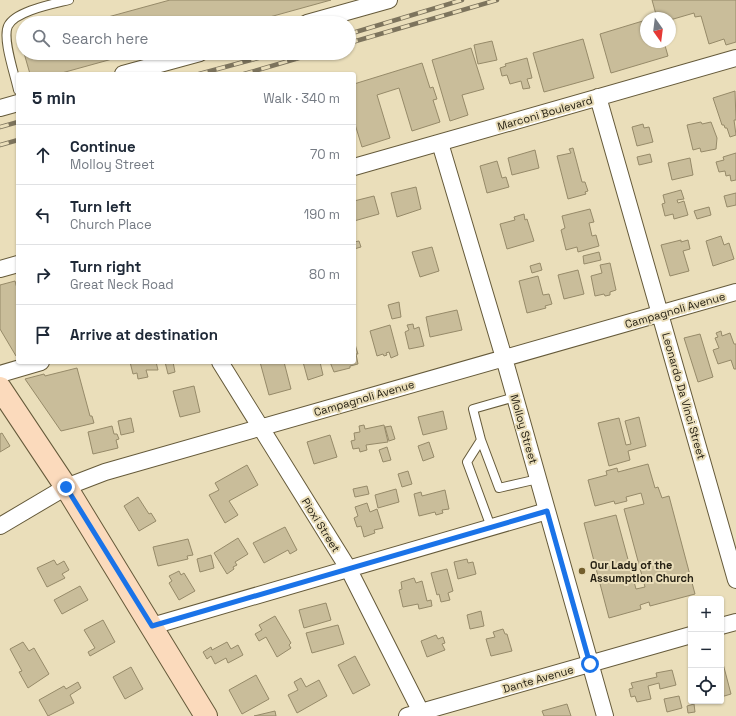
<!DOCTYPE html>
<meta charset="utf-8">
<style>
:root{--surface:#fff;--page:#f2f2f3;--text:#1f2937;--muted:#747a83;--line:#e0e1e3}
body{margin:0;font-family:"Space Grotesk",sans-serif;background:var(--page);color:var(--text)}
.controls{position:absolute;right:12px;bottom:12px;display:grid;overflow:hidden;border-radius:4px;box-shadow:0 1px 3px #0004}
.controls button{width:36px;height:36px;display:grid;place-items:center;padding:0;border:0;border-bottom:1px solid var(--line);background:var(--surface);color:var(--text);font:20px sans-serif}
.compass{position:absolute;left:640px;top:12px;width:36px;height:36px;border-radius:50%;background:var(--surface);box-shadow:0 1px 3px #0004;rotate:166deg}
.stop{position:absolute;width:12px;height:12px;margin:-9px;border:3px solid #1a73e8;border-radius:50%;background:#fff}
.stop.end{background:#1a73e8;border-color:#fff;box-shadow:0 1px 4px #0008}
.list{margin:0;padding:0;list-style:none}
h2{display:flex;justify-content:space-between;align-items:center;height:52px;margin:0;padding:0 16px;font-size:17px}
h2 small{font-size:13px;font-weight:400;color:var(--muted)}
.list li{display:grid;grid-template-columns:26px 1fr auto;gap:12px;align-items:center;box-sizing:border-box;height:60px;padding:0 16px;border-top:1px solid var(--line)}
.list b{display:block;font-size:15px;white-space:nowrap}
.list p{margin:0;font-size:13px;white-space:nowrap;color:var(--muted)}
.list em{font-size:13px;font-style:normal;color:var(--muted)}
.icon{flex:none;width:22px;height:22px;fill:none;stroke:currentColor;stroke-width:2;stroke-linecap:round;stroke-linejoin:round}
.map{position:relative;flex:none;width:736px;height:716px;overflow:hidden}
.search{position:absolute;background:var(--surface);box-shadow:0 1px 3px #0004;left:16px;top:16px;width:340px;height:44px;display:flex;align-items:center;gap:10px;box-sizing:border-box;padding:0 14px;border-radius:22px;color:var(--muted);font-size:15px}
.panel{position:absolute;background:var(--surface);box-shadow:0 1px 3px #0004;left:16px;top:72px;width:340px;height:292px;border-radius:4px}
.map>svg:first-child{display:block}
.building{fill:#c9bd9a;stroke:#968a69}
.lines{fill:none;stroke-linecap:round;stroke-linejoin:round}
.lane-casing{stroke:#655a3a;stroke-width:10}
.street-casing{stroke:#655a3a;stroke-width:18}
.secondary-casing{stroke:#655a3a;stroke-width:24}
.lane{stroke:#fff;stroke-width:8}
.street{stroke:#fff;stroke-width:16}
.secondary{stroke:#fbdabc;stroke-width:22}
.rail-casing{stroke:#7d745d;stroke-width:4.5}
.rail{stroke:#eadeba;stroke-width:3;stroke-dasharray:9;stroke-linecap:butt}
.route{stroke:#1a73e8;stroke-width:5}
.poi-dot{fill:#735e2d;stroke:#eadeba;stroke-width:1.5}
.labels{text-anchor:middle;dominant-baseline:central;stroke-width:4;stroke-linejoin:round;paint-order:stroke}
.street-label{font-size:11px;fill:#262114;stroke:#eadeba}
.poi-label{font-size:11px;font-weight:bold;fill:#262114;stroke:#eadeba;text-anchor:start}
</style>
<div class="map">
<svg width="736" height="716" viewBox="0 0 736 716">
<rect width="100%" height="100%" fill="#eadeba"/>
<path class="building" d="M170,0H331L248,23H86Z
M652,0H736V42L726,45L724,39L709,44L701,16L695,17L694,13L670,20V18H657Z
M646,20V42H664L668,56L611,73L600,34Z
M583,39L594,78L544,92L533,53Z
M492,41L497,60L478,64L474,45Z
M471,48L484,89L462,95L468,115L450,121L432,60Z
M24,53H134L58,74H30Z
M527,58L532,78L527,79L530,88L523,89L521,81L510,84L507,75L502,76L500,68L506,66L505,64Z
M422,63L430,88L433,87L437,99L433,100L440,122L412,131L399,88L377,95L390,138L362,147L354,121V84Z
M735,91L736,120H734L736,135L730,137L727,128H725L724,125H722L713,98Z
M701,122L702,124L711,122L717,138L716,149L701,152L700,148L693,150L687,125Z
M643,124L644,128L649,127L653,142L637,146L632,127Z
M573,148L582,182H585L588,191L585,192L586,194L568,199L557,156L571,153L569,149Z
M535,150L539,168L512,175L508,158Z
M736,153V180L731,181L730,175L726,176L725,171L719,172L716,162L724,160L723,157Z
M650,154L652,162L639,165L637,157Z
M690,158L693,175L672,180L668,163Z
M497,161L502,178L506,177L509,187L487,193L480,166Z
M416,187L421,209L397,217L391,193Z
M681,190L684,199L677,200L678,203L684,201L688,215L674,219L673,214L665,216L662,204L665,203L663,195Z
M736,193V205L727,207L724,196Z
M374,196L379,214L354,221V201Z
M709,207L711,215L697,219L694,211Z
M590,209L594,222L589,223L592,236L596,235L599,246L578,252L577,247L566,250L561,230L565,228L562,216Z
M524,214L525,220L527,219L534,241L507,249L500,224L515,220L514,217Z
M721,236L724,245L729,243L734,259L713,266L706,241Z
M681,240V242L688,240L690,249L683,251L689,271L670,276L661,245Z
M359,241L361,247L354,249V242Z
M432,247L439,271L420,277L412,252Z
M599,252L601,260L584,264L583,256Z
M540,263L542,270L532,273L530,266Z
M610,263L616,290L610,292V295L605,296L604,294L595,296L591,276L602,273L600,265Z
M578,270L584,294L564,299L558,275Z
M538,276L543,295L549,294L552,304L545,306L546,308L527,313L519,281Z
M15,281L18,292V356H16L0,329V285Z
M399,302L401,317L392,319L388,305Z
M457,310L462,330L430,337L426,317Z
M413,324L414,329L419,327L424,346L409,349L405,332L409,330L407,325Z
M390,325L398,355L391,358L389,352L386,353L387,355L384,356L383,354L377,356L370,331Z
M721,331L722,336L730,333L734,344H736V369H734L731,360L718,364L713,350L719,348L715,338L718,337L716,333Z
M700,334L713,377L698,382L684,338Z
M354,341L358,354H356L358,364L350,366V368L334,372L330,362H354Z
M130,362H156L158,370H146L148,377L138,379L137,373L133,374Z
M165,362H173L175,372L168,374Z
M260,362H284L291,389L269,395Z
M303,362H320L323,375L308,380Z
M77,368L90,416H92L94,423L61,431L25,379L44,374L45,376Z
M194,386L200,412L180,417L173,391Z
M443,411L447,429L423,435L418,417Z
M639,417L646,446L628,451L630,460L609,466L598,423L619,418L626,445L631,444L625,421Z
M131,418L134,432L121,435L118,421Z
M364,425L365,429L384,425L388,442L366,445L367,450L360,452L359,448L353,449L351,441L355,440L354,433L360,432L359,426Z
M112,426L114,434H117L119,439L116,440L118,448L93,454L88,432Z
M391,426L395,439L389,441L385,427Z
M2,433L10,446L0,452V434Z
M330,435L337,457L314,464L307,442Z
M429,442L434,457L423,461L418,446Z
M387,447L391,460L383,462L379,450Z
M648,464L655,488L658,487L662,498L669,496L695,594L650,606L649,602L640,605L641,609L609,618L584,523L616,515L636,589L645,587L624,509L644,504L641,493L626,497L627,501L615,504L614,501L595,506L588,480L607,475L606,471L617,468L618,472Z
M247,465L258,485L229,501L238,515L225,523L209,495L219,490L215,483Z
M408,471L412,484L402,487L398,474Z
M367,486L369,494L355,497L353,489Z
M396,489L399,502L378,508L375,495Z
M445,490L449,509L442,510L443,513L436,515L435,512L419,516L414,494L421,492L422,496Z
M138,497L149,514L151,513L156,521L139,531L124,506Z
M367,503L370,512L377,509L383,528L374,530L375,533L364,537L361,526L357,527L354,518L358,516L355,507Z
M285,527L297,550L290,554L288,550L264,563L253,543Z
M238,538L248,554L235,562L237,565L233,567L234,569L227,574L214,553Z
M188,539L193,555L187,556L188,559L158,566L153,547Z
M211,555L214,568L200,572L197,559Z
M467,559L468,563L473,562L476,574L458,579L454,562Z
M54,560L57,565L64,561L69,570L62,574L65,578L47,587L37,568Z
M447,569L453,591L448,593L450,600L441,602L439,594L437,595L431,573Z
M179,571L181,575L184,573L195,591L179,600L169,583L172,581L169,576Z
M414,578L416,583L422,581L427,601L431,600L432,606L419,609L418,604L403,607L399,590L402,589L401,582Z
M80,586L88,600L62,614L54,600Z
M326,603L331,620L304,628L299,610Z
M481,611L484,626L470,629L467,615Z
M275,616L291,643L289,645L291,648L277,657L266,637L259,641L255,634L262,630L259,625Z
M103,620L115,642L90,656L88,652L95,648L84,630Z
M338,625L344,644L312,653L306,633Z
M503,629L505,634H507L512,651L491,656L486,639L495,637L493,632Z
M436,635L438,639L443,637L445,643L442,644L445,650L427,657L421,641Z
M23,642L29,651L34,648L49,674L28,688L19,672L22,671L10,649Z
M227,642L231,649L238,645L243,655L228,663L226,658L215,664L211,656L207,659L203,652L211,647L212,650Z
M355,656L370,685L353,694L338,665Z
M721,656L731,694L721,697Z
M131,667L143,689L125,699L113,677Z
M672,670L676,685L660,689L659,683L648,686L651,699L637,702L635,696L631,697L629,689L633,688L631,683L657,677L656,673Z
M256,675L269,699L242,714L229,690Z
M301,678L306,687L319,680L327,696L297,713L288,695L298,690L294,682Z
M78,682L81,688L70,695L74,703L48,716L39,700L64,686L66,689Z
M679,696L682,708L667,712L664,699Z
M567,704L571,716H544L542,711Z
M694,704L695,712L688,713L687,706Z
M275,711L276,716H254Z"/>
<g class="lines">
<defs>
<path id="lane" d="M18,90C15,75 2,39 8,26C15,11 53,4 69,0
M481,440L499,488L538,479
M491,527L467,462L481,440L473,409L515,397"/>
<path id="street" d="M307,23L389,0
M123,74L200,53
M598,97L736,580
M0,108L18,103
M440,143L504,358L605,716
M354,167L736,58
M0,269L18,264
M220,362L348,568L423,716
M0,374L41,362
M0,526L66,487L105,472L736,292
M152,626L547,511
M721,626L736,622
M407,716L691,635"/>
<path id="secondary" d="M0,388L66,487L206,716"/>
</defs>
<use href="#lane" class="lane-casing"/>
<use href="#street" class="street-casing"/>
<use href="#secondary" class="secondary-casing"/>
<use href="#lane" class="lane"/>
<use href="#street" class="street"/>
<use href="#secondary" class="secondary"/>
<defs>
<path id="rail" d="M349,34L462,0
M349,43L497,0
M199,74L277,53
M244,74L316,53
M0,127L18,122
M0,145L18,140"/>
</defs>
<use href="#rail" class="rail-casing"/>
<use href="#rail" class="rail"/>
</g>
<g class="lines">
<path class="route" d="M66,487L152,626L547,511L590,664"/>
</g>
<circle class="poi-dot" cx="582" cy="571" r="4"/>
<g class="labels">
<g class="street-label">
<text transform="translate(545 113) rotate(-16)">Marconi Boulevard</text>
<text transform="translate(675 310) rotate(-16)">Campagnoli Avenue</text>
<text transform="translate(684 396) rotate(74)">Leonardo Da Vinci Street</text>
<text transform="translate(364 398) rotate(-16)">Campagnoli Avenue</text>
<text transform="translate(524 429) rotate(74)">Molloy Street</text>
<text transform="translate(321 525) rotate(58)">Pioxi Street</text>
<text transform="translate(538 679) rotate(-16)">Dante Avenue</text>
</g>
<g class="poi-label">
<text x="590" y="565">Our Lady of the<tspan x="590" dy="13">Assumption Church</tspan></text>
</g>
</g>
</svg>
<div class="controls">
<button>+</button>
<button>−</button>
<button><svg class="icon" aria-label="locate" viewBox="0 0 24 24"><circle cx="12" cy="12" r="6"/><path d="M12 2v4M12 18v4M2 12h4M18 12h4"/></svg></button>
</div>
<svg class="compass" viewBox="-18 -18 36 36"><path d="M0-13l5 13h-10z" fill="#e53935"/><path d="M0 13l5-13h-10z" fill="#747a83"/></svg>
<div class="stop" style="left:590px;top:664px"></div>
<div class="stop end" style="left:66px;top:487px"></div>
<div class="search"><svg class="icon" aria-label="search" viewBox="0 0 24 24"><circle cx="10" cy="10" r="6"/><path d="M15 15l6 6"/></svg>Search here</div>
<section class="panel">
<h2>5 min<small>Walk · 340 m</small></h2>
<ul class="list">
<li><svg class="icon" aria-label="ahead" viewBox="0 0 24 24"><path d="M12 20V5M6 11l6-6 6 6"/></svg><div><b>Continue</b><p>Molloy Street</p></div><em>70 m</em></li>
<li><svg class="icon" aria-label="left" viewBox="0 0 24 24"><path d="M17 20v-9H6M10 6l-5 5 5 5"/></svg><div><b>Turn left</b><p>Church Place</p></div><em>190 m</em></li>
<li><svg class="icon" aria-label="right" viewBox="0 0 24 24"><path d="M7 20v-9h11M14 6l5 5-5 5"/></svg><div><b>Turn right</b><p>Great Neck Road</p></div><em>80 m</em></li>
<li><svg class="icon" aria-label="arrive" viewBox="0 0 24 24"><path d="M6 21V4h12l-3 4 3 4H6"/></svg><div><b>Arrive at destination</b></div></li>
</ul>
</section>
</div>
